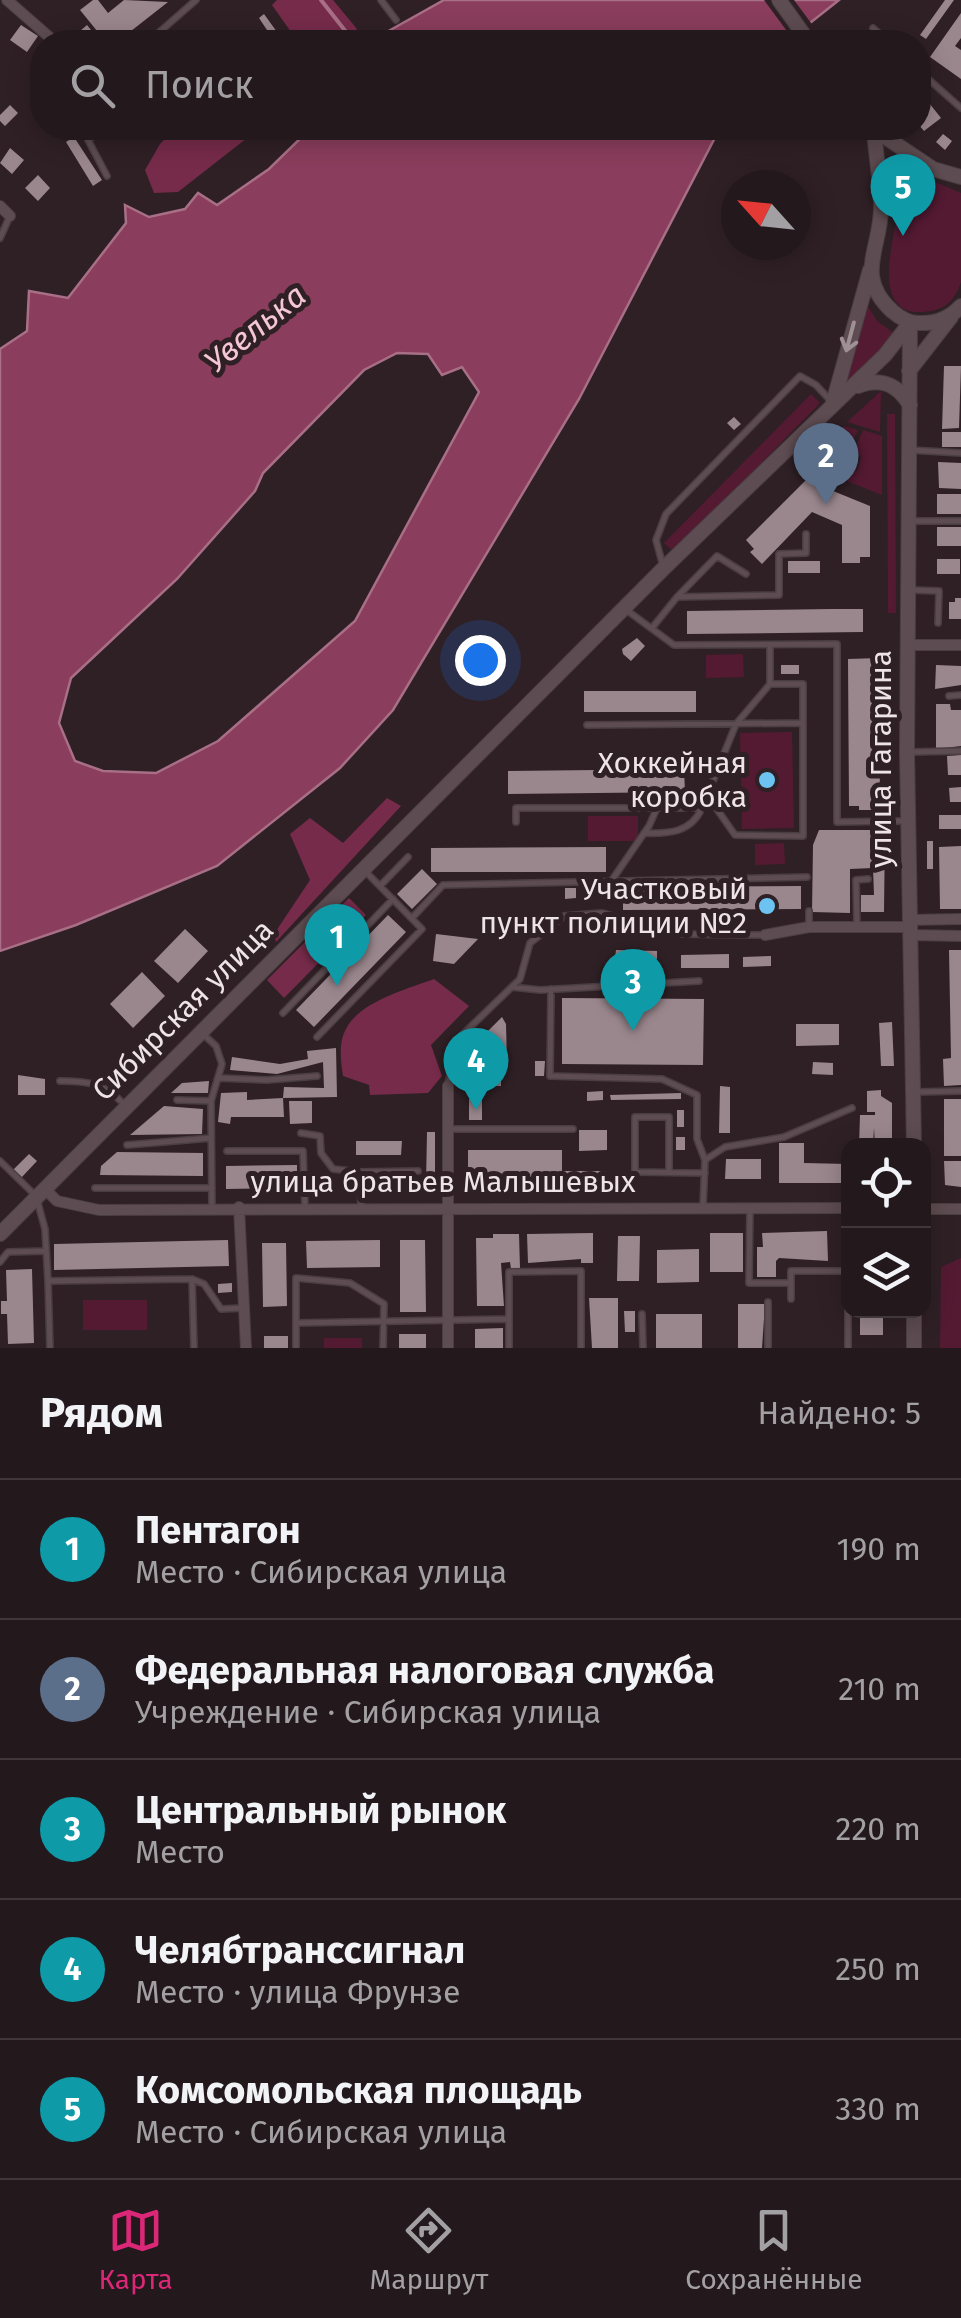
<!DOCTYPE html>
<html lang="ru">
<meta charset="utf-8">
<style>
:root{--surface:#23181c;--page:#2b2125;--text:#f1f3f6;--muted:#a3a0a3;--line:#40373b;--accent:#db2777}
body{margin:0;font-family:"Fira Sans",sans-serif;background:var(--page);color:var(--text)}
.controls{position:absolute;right:30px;bottom:30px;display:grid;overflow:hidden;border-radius:20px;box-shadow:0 5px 25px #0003}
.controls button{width:90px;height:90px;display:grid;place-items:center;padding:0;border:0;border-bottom:2px solid var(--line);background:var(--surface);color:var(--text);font:50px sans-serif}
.compass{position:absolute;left:721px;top:170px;width:90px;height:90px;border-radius:50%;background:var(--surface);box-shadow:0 5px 25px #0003;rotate:297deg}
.you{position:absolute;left:480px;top:660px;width:35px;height:35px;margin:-25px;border:8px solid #fff;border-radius:50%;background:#1a73e8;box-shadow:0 0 0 15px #1a73e833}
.badge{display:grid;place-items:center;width:65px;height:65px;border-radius:50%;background:var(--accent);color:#fff;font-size:32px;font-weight:700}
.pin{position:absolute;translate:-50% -82px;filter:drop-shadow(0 2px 5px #0008)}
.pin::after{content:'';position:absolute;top:52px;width:35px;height:30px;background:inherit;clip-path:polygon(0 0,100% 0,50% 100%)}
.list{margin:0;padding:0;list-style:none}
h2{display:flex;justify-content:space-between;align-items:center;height:130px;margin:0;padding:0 40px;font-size:42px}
h2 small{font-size:32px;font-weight:400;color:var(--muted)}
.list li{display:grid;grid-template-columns:65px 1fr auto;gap:30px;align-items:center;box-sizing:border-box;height:140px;padding:0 40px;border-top:2px solid var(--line)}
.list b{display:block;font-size:38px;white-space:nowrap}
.list p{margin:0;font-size:32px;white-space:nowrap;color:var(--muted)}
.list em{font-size:32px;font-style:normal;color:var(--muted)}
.icon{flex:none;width:55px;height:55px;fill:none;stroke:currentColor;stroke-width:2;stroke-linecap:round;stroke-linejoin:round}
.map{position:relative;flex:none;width:961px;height:1348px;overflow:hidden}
.search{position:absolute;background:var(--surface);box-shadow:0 5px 25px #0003;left:30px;right:30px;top:30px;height:110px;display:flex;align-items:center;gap:25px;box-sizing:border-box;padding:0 35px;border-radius:40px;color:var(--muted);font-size:38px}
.sheet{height:830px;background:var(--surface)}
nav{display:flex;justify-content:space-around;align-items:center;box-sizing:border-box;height:140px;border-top:2px solid var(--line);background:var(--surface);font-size:28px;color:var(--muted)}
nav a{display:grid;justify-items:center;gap:5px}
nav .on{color:var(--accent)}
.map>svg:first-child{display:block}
.green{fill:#531a32}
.forest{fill:#762b4a}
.water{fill:#8a3d5c;stroke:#a86f86;stroke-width:2.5;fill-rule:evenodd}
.pier{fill:#2f2025}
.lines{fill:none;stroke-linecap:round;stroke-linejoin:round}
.stream{stroke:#a86f86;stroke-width:4}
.building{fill:#9a878d}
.lane-casing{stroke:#4a3e42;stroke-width:8}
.street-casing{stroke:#4a3e42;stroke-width:12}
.secondary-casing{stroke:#4a3e42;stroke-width:16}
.lane{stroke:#5d4c51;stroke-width:5}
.street{stroke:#5d4c51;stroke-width:10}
.secondary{stroke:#5d4c51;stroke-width:14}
.oneway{stroke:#9e9094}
.poi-dot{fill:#6cc3f2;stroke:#2f2025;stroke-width:4}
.labels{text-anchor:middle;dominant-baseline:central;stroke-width:10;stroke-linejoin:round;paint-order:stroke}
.street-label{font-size:30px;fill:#eee4e7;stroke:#2f2025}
.poi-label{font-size:30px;fill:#eee4e7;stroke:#2f2025;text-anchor:end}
.water-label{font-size:32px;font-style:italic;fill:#f5c6d5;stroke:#2f2025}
</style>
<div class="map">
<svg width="961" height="1348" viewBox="0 0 961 1348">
<rect width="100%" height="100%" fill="#2f2025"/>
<path class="green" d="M935,182L961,193V282C956,296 950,306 935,310C877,324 888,265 894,232C896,223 897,210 902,201C909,188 921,184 935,182Z
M863,298L877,321L898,336L845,388Z
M881,391L880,432L847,422Z
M811,394L820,403L674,552L664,543Z
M887,414H895L896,613H888Z
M844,426L858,430L850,448L837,454L835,463L841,472L838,478L805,464Z
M863,430L882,436V495L844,480L846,473L857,470L861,457L855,449Z
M743,654L744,677L706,678V655Z
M792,732L794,828L742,829L740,733Z
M588,816H638V841H588Z
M784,843L785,864L755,865V844Z
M961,1258V1348H940L941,1267Z
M83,1300H147V1330H83Z
M324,1338H362V1348H324Z"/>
<path class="forest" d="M277,0H333L357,29L345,42H292L296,39L272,5Z
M176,128H260L178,192L154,193L145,170L160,144Z
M387,798L401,806L276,942L274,934L310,880L290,834L310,818L343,843Z
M349,898L366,915L284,998L267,980Z
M434,979L469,1006L431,1045L442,1076L428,1093L370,1095L369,1085L343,1076C341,1062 338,1043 346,1029C359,1002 407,989 434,979Z"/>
<path class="water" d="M444,0H839L786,42H369Z
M311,128H720L579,399L393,710L340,768L217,866L76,925L0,951V349L27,331L29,291L68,298L126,223L125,205L149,217L185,209L198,193L217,205L269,169ZM397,353L428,354L442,375L462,367L479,392L355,621L218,741L156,773L103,771L75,761L59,723L71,678L177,579L255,491L263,473L364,370Z"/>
<path class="pier" d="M764,0H794L814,27L795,42Z"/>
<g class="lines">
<path class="stream" d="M321,0L354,42"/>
</g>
<path class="building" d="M93,0H98L108,13L124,0L168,2L117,42H106L80,10Z
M945,0H954L926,39L920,35Z
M961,13V38L955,46L961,50V79L930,57Z
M264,14L277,32L271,36L259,18Z
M21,25L38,36L27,52L10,40Z
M87,25L95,35L86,42H78L73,37Z
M918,89L941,118L924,131L918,124Z
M10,105L18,113L5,126L0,121V115Z
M943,134L952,141L945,150L936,142Z
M74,137L102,180L93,186L66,142Z
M10,148L24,160L12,174L0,163Z
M38,175L50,188L38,201L25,188Z
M944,366H961L959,428L942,429Z
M734,417L741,424L734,430L727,423Z
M942,432H961V447H942Z
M938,462L961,463V489L939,488Z
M806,480L870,506V557H860V563H842V525L812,512L762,564L750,552L754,549L746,540Z
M937,494H961V514H937Z
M937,527H961V546H937Z
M937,559H960V574H937Z
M788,561H820V573H788Z
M955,598H961V619H949V602H955Z
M831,609H863V632L687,634V611Z
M637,638L645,646L631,661L623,654L622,649Z
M879,658L880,810H859V806H849L848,659Z
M781,665H799V674H781Z
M936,665L961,666V685L935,689Z
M584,691H696V712H584Z
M936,704H950L951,710H961V746L936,749Z
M961,755V775H948L947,756Z
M684,769L685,792L508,794V771Z
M961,787V802H950L949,788Z
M939,815H961V829H939Z
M819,830H885L884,912H861V895H874L873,868L850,869V913L812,912L813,845Z
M927,841H933V869H927Z
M961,846V909H940L939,847Z
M606,847V872H431V848Z
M422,869L437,884L412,909L397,894Z
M801,886V909L623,910V887Z
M565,888H576V898L565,899Z
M388,915L406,932L314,1027L296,1010Z
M185,929L208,951L178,983L154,961Z
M436,934L478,939L454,964L433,961Z
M616,950L657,951V959L615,958Z
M949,950H961V1085L944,1086L943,1059L951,1058Z
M729,954V968H681V955Z
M771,956V966L743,967V957Z
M142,972L165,996L133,1028L110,1004Z
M562,998L704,999L703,1065L562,1064Z
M502,1017L506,1024L507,1063H482L481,1038Z
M892,1022L894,1066H881L879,1023Z
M796,1024H839V1045L796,1046Z
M336,1048L337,1097L283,1098L284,1087L324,1088L323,1062L277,1074L230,1070L232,1057L280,1064L308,1059L307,1051Z
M535,1061H545L544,1076H535Z
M813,1062L833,1063V1075L812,1074Z
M18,1075L45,1079V1095H18Z
M480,1076H501V1086H480Z
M209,1081L208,1093H171L182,1083Z
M720,1086L730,1087V1133H719Z
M881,1090V1096L892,1103V1146H875L874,1128L873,1146H859L860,1115H875V1112H867V1091Z
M603,1091V1100L587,1101V1092Z
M247,1092V1100L283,1098L284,1117H231L230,1124L218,1122L221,1093Z
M681,1093V1099L611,1100L610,1095Z
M469,1099H482V1120H469Z
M944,1099H961V1156H944Z
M289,1101H312V1123L290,1124Z
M164,1106L203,1109L202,1134L130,1135Z
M677,1110H684V1127H677Z
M579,1130H607V1150L579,1151Z
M427,1132H435V1183H426Z
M676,1137H685V1150H676Z
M356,1141H402L401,1155H356Z
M779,1143H804V1163L848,1164V1183H779Z
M468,1150H562V1171H606V1186L468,1187Z
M117,1152L203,1153V1176L100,1175L101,1166Z
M29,1154L37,1161L21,1178L12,1171Z
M726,1159H761V1179H725Z
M944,1161H961V1187L945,1185Z
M297,1165V1188L226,1189V1166Z
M827,1231L828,1261L779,1258L776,1261V1277H757V1247H763L762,1233Z
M593,1233V1263H581V1259L528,1263L527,1234Z
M710,1233H743V1272H710Z
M493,1234H519L520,1268L511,1269L510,1262L501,1263L504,1306H477L476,1238H493Z
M618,1236H640L639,1281H617Z
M228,1240L229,1266L54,1270V1244Z
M380,1240V1267L307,1268L306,1241Z
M400,1240H425L426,1312H400Z
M262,1243H286L287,1306L263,1307Z
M699,1249V1282L657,1283V1250Z
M32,1269L34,1343L8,1344L7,1314H1V1301H7L6,1270Z
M232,1283V1292L218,1293V1284Z
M589,1298H618V1348H592Z
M738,1304H765L762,1348H738Z
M860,1310H883V1335H860Z
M624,1311H635V1332H625Z
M656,1314H702V1348H656Z
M503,1328V1348H475V1329Z
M399,1334H426V1348H399Z
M264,1336H288V1348H264Z"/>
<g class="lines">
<defs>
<path id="lane" d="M381,0L396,20
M873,28L889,42
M148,42L196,0
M918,70L961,108
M105,128L88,140L107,176
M0,238L9,218
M910,450L961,453
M911,521H961
M663,566L656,540L666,514L800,376L816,385L829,399
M911,590L939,591L938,623
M677,597L717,556L746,574
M625,609L674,645L837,644V822L905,821
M652,628L677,597L779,595V554L806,553V534
M949,696L961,695
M587,725L803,723
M909,752L961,751
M707,795L735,835L803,836V684H770
M516,822V808H657
M644,833C668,834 691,833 702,808
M612,880L649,826L657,808H702L736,724L770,684V645
M380,886L408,857
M412,918L443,885L807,877
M857,925L856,880L868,879
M809,927V911
M512,987L540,990L699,981
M551,989L550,1076L662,1079L697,1095V1139L705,1160L703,1207
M283,1013L393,899
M203,1034L216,1046L222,1064L211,1101L212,1208
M317,1037L422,929L365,871
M218,1078L267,1080L317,1076
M60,1081C89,1081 103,1083 124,1104
M448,1083L459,1038L520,979L530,943L564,916L602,913L681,934L762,935
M917,1092L961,1091
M177,1100L211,1101
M451,1129H573
M301,1133L320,1136L321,1153L333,1169L360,1172
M127,1145L211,1138
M227,1151H303L305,1207
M705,1160L725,1147L784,1137L852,1108
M0,1161L36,1196L45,1229L48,1281L192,1279L204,1284L221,1309L243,1308
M669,1172V1117H635V1172L705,1173
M95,1188H212
M361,1207L360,1172L418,1171
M750,1208L749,1283H791
M848,1250V1348
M0,1262L8,1252L46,1251
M192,1279L194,1348
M48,1281L50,1348
M791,1299V1271H848
M642,1314L643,1348
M296,1323V1278L350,1283L384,1304L383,1348
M296,1348V1323L509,1319
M509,1348V1272L581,1271V1348
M768,1348V1302"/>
<path id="street" d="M7,0L55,42
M0,206L10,216
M908,645H961
M909,920L961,919
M765,935L809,927H909
M910,935L961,936
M448,1086V1348
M44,1188L57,1201L99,1210L848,1208
M239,1207L246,1348
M924,1209H961"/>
<path id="secondary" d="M779,0L809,42
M872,128L933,169L961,177
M874,131C876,156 881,183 881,208C881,248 854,276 892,311C900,318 908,323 919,323C935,324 950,318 961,306
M881,211L905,180L933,169
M910,324L907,752L914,1146
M909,371L951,317
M858,386C881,377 897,384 910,405
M833,403L870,270
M0,1234L663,569L885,355L910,323
M914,1348V1310"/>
</defs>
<use href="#lane" class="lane-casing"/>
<use href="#street" class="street-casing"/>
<use href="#secondary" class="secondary-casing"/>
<use href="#lane" class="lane"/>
<use href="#street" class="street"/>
<use href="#secondary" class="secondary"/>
</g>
<defs><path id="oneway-shaft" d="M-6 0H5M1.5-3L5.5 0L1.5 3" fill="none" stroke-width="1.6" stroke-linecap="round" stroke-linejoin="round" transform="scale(2.5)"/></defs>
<use class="oneway" href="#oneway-shaft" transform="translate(850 337) rotate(105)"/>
<g class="poi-dot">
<circle cx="767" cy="780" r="10"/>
<circle cx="767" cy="906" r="10"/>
</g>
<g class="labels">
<g class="street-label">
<text transform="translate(881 759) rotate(-90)">улица Гагарина</text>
<text transform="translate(183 1010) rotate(-45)">Сибирская улица</text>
<text x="443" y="1182">улица братьев Малышевых</text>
</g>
<g class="poi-label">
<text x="747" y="763">Хоккейная<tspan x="747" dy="34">коробка</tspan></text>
<text x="747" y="889">Участковый<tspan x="747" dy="34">пункт полиции №2</tspan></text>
</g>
<g class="water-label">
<text transform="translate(255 328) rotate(-39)">Увелька</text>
</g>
</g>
</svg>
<div class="controls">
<button><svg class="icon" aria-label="locate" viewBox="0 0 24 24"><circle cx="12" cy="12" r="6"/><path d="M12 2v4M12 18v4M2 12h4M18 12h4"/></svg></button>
<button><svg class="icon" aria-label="layers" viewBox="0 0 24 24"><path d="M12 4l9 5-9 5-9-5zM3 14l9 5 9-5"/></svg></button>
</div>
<svg class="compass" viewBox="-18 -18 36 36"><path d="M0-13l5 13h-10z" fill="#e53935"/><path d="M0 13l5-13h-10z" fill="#a3a0a3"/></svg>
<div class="you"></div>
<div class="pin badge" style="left:337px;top:986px;background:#0f9aa8">1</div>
<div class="pin badge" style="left:826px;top:505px;background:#5c6f8a">2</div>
<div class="pin badge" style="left:633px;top:1031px;background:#0f9aa8">3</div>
<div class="pin badge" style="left:476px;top:1110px;background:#0f9aa8">4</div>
<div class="pin badge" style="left:903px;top:236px;background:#0f9aa8">5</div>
<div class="search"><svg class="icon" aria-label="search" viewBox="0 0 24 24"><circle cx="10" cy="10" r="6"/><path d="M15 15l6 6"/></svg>Поиск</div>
</div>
<section class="sheet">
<h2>Рядом<small>Найдено: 5</small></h2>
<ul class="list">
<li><span class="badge" style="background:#0f9aa8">1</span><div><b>Пентагон</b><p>Место · Сибирская улица</p></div><em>190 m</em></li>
<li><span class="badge" style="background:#5c6f8a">2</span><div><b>Федеральная налоговая служба</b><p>Учреждение · Сибирская улица</p></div><em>210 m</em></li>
<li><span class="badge" style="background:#0f9aa8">3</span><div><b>Центральный рынок</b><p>Место</p></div><em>220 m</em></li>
<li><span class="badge" style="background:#0f9aa8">4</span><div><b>Челябтранссигнал</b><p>Место · улица Фрунзе</p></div><em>250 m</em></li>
<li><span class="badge" style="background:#0f9aa8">5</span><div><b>Комсомольская площадь</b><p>Место · Сибирская улица</p></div><em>330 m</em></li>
</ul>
</section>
<nav>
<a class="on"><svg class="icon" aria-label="map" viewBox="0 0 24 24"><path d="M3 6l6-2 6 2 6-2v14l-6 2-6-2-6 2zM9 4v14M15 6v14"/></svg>Карта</a>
<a><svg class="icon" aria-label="directions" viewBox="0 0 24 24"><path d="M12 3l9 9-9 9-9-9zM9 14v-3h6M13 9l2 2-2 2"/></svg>Маршрут</a>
<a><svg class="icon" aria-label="saved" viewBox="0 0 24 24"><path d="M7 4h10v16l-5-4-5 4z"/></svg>Сохранённые</a>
</nav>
